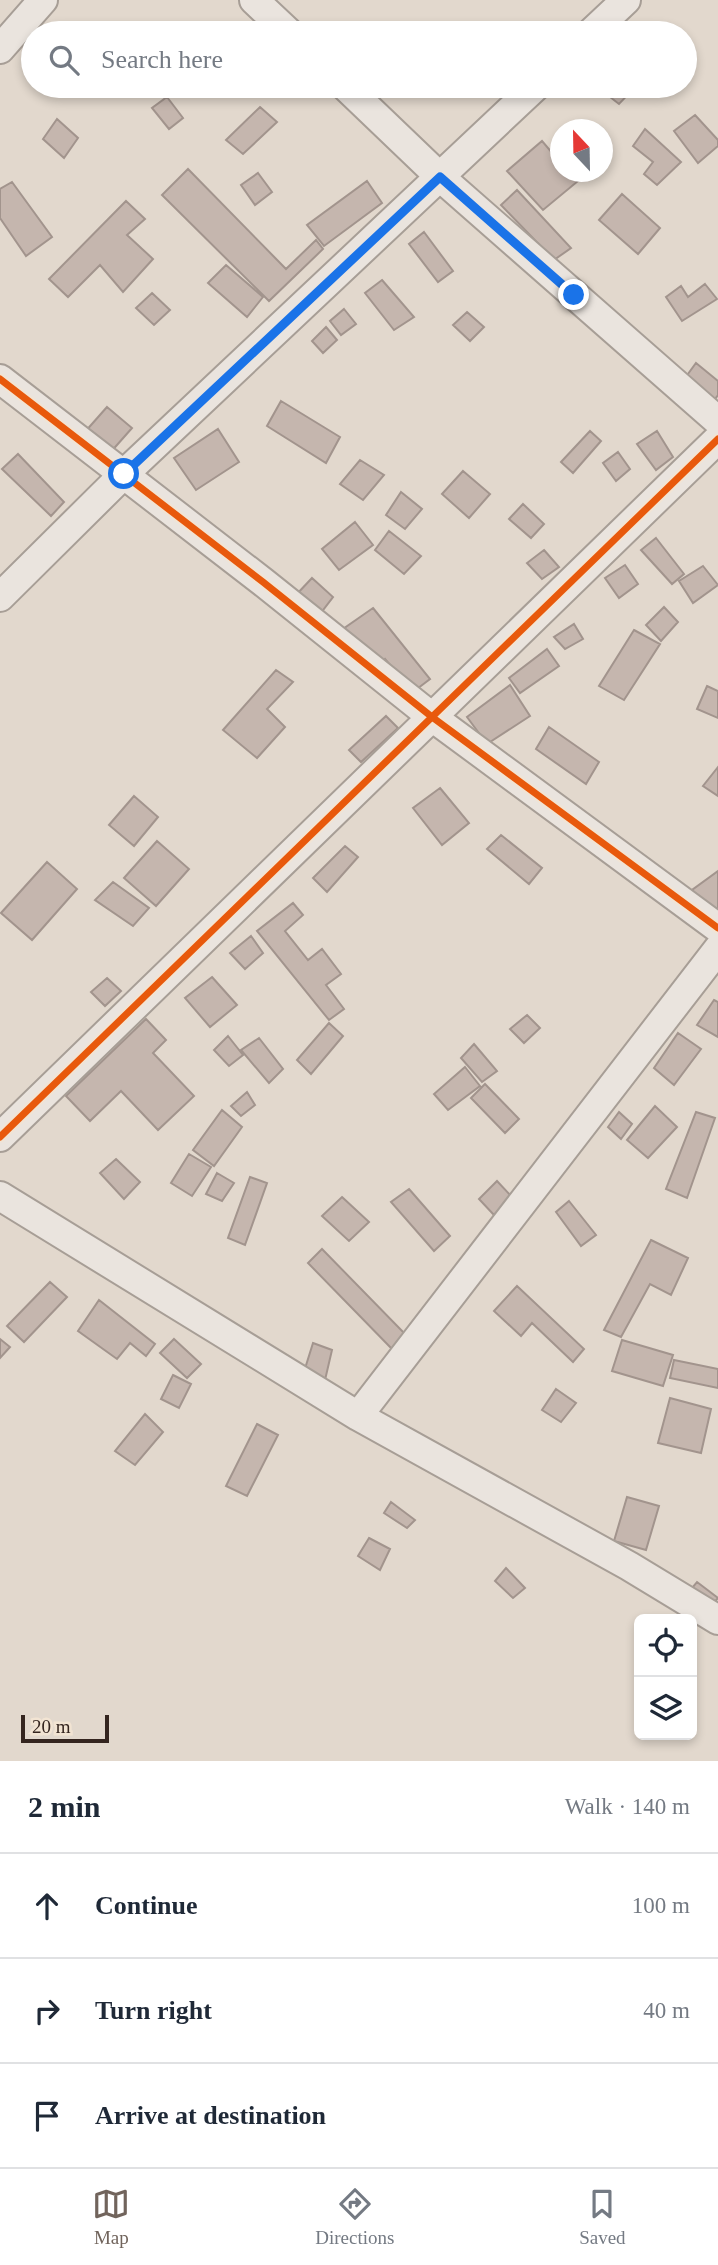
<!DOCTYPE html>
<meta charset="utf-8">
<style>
:root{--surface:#fff;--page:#f2f2f3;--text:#1f2937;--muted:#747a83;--line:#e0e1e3;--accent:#71645c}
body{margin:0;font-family:"Times New Roman",serif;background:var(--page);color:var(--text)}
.controls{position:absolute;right:21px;bottom:21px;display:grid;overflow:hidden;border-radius:10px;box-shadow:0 4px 10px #0003}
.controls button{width:63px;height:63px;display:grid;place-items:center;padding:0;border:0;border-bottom:2px solid var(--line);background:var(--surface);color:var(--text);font:35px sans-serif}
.compass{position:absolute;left:550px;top:119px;width:63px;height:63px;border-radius:50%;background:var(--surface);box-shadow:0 4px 10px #0003;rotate:338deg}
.scale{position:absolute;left:21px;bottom:18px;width:88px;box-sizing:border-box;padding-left:7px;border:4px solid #34251f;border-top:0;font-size:19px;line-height:24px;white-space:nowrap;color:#34251f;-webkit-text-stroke:5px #f2e4d3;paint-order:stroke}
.stop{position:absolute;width:21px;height:21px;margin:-16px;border:5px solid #1a73e8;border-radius:50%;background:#fff}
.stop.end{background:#1a73e8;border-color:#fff;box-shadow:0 2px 7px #0008}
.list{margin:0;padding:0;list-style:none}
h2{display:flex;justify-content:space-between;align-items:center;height:91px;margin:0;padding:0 28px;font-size:30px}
h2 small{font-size:23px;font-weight:400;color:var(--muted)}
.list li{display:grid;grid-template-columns:46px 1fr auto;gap:21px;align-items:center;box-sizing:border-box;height:105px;padding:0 28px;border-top:2px solid var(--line)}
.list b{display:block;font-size:26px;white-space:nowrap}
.list em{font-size:23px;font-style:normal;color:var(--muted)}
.icon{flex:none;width:38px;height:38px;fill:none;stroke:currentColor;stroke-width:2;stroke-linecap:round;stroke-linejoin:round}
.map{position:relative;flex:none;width:718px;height:1761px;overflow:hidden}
.search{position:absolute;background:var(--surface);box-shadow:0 4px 10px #0003;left:21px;right:21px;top:21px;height:77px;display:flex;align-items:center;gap:18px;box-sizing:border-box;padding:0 24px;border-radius:38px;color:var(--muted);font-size:26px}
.sheet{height:406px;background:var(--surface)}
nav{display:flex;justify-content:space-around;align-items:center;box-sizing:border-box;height:98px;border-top:2px solid var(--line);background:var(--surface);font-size:19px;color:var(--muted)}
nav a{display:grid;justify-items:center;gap:4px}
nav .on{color:var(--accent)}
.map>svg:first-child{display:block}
.building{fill:#c5b6ae;stroke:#a2948d;stroke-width:2}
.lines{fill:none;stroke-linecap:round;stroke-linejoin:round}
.street-casing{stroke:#a79e96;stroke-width:32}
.street{stroke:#eae4de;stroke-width:28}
.cycleway-casing{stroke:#f2e4d3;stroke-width:11}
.cycleway{stroke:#e8590c;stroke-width:7}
.route{stroke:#1a73e8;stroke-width:9}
</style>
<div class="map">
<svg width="718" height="1761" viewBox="0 0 718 1761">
<rect width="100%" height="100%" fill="#e2d8cd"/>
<path class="building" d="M596,86H636L619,104Z
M167,97L183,118L169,129L152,108Z
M260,107L277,122L243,154L226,140Z
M695,115L718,140V146L698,163L674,131Z
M57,119L78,138L64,158L43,139Z
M645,129L681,162L657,185L644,174L653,162L633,146Z
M542,141L560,162V172H569L578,181L543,210L507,171Z
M188,169L286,269L316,240L323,249L269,301L162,195Z
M258,173L272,192L255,205L241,185Z
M367,181L382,203L324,246L307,225Z
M12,182L52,237L26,256L0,218V189Z
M517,190L571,248L554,260L501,205Z
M622,194L660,228L638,254L599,220Z
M126,201L145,219L127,235L153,259L123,292L100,265L68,297L49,279Z
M424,232L453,271L438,282L409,244Z
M226,265L263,297L247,317L208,283Z
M382,280L414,317L394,330L365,293Z
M705,284L717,299L682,321L666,297L681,286L688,297Z
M152,293L170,310L154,325L136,308Z
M344,309L356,324L341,335L330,321Z
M467,312L484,327L470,341L453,325Z
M326,327L337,340L323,353L312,341Z
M696,363L718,381V395L712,403L685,378Z
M281,401L340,437L326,463L267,426Z
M107,407L132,428L109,454L84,433Z
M218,429L239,462L196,490L174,458Z
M590,431L601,441L573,473L561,462Z
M657,431L673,457L656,470L637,444Z
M618,452L630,469L616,481L603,463Z
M18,454L64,502L51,516L2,469Z
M360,460L384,475L363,500L340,484Z
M463,471L490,494L469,518L442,494Z
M401,492L422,509L405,529L386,515Z
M523,504L544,524L531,538L509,519Z
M355,522L373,545L339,570L322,549Z
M389,531L421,556L404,574L375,550Z
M656,538L684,574L672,584L641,550Z
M544,550L559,567L542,579L527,563Z
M625,565L638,584L619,598L605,578Z
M703,566L718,585L693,603L679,581Z
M312,578L333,597L320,614L296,595Z
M664,607L678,622L661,641L646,625Z
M373,608L430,679L413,692L385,659L375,668L343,629Z
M574,624L583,639L565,649L554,637Z
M634,630L660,644L624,700L599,686Z
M547,649L559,666L520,693L509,678Z
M276,670L293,682L267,709L285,727L257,758L223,730Z
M510,685L530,716L487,744L467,717Z
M707,686L718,691V718L697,709Z
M386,716L398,728L361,762L349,750Z
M549,727L599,762L586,784L536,749Z
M718,767V796L703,786Z
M440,788L469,823L442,845L413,808Z
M134,796L158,817L134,846L109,825Z
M501,835L542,868L529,884L487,849Z
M157,841L189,869L156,906L124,878Z
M345,846L358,857L327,892L313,878Z
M47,862L77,889L32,940L1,913Z
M718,871V911L713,914L692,890Z
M113,882L149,908L133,926L95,900Z
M293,903L303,915L285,931L308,960L322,949L341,974L326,985L344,1009L329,1020L257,931Z
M251,936L263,953L245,969L230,953Z
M212,977L237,1005L210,1027L185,998Z
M107,978L121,991L105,1006L91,992Z
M714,1000L718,1002V1037L697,1025Z
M527,1015L540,1028L524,1043L510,1029Z
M146,1019L166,1040L153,1053L194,1096L158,1130L121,1091L90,1121L66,1096Z
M329,1023L343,1036L311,1074L297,1060Z
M678,1033L701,1049L674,1085L654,1068Z
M228,1036L243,1055L229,1066L214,1050Z
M259,1038L283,1069L269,1083L241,1050Z
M474,1044L497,1071L482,1082L461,1058Z
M465,1067L480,1086L448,1110L434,1094Z
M485,1084L519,1119L505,1133L471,1098Z
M247,1092L255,1105L241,1116L231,1106Z
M655,1106L677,1127L648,1158L627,1140Z
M222,1110L242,1127L214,1166L193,1150Z
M619,1112L632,1124L621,1139L608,1127Z
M696,1112L715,1118L687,1198L666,1189Z
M189,1154L211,1167L192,1196L171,1183Z
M116,1159L140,1182L124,1199L100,1173Z
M217,1173L234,1183L222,1201L206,1194Z
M250,1177L267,1183L245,1245L228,1238Z
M497,1181L512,1197L494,1215L479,1199Z
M409,1189L450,1236L434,1251L391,1202Z
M342,1197L369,1222L349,1241L322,1216Z
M569,1201L596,1235L581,1246L556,1212Z
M651,1240L688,1258L671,1295L650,1284L621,1337L604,1330Z
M322,1249L407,1336L393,1350L308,1263Z
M50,1282L67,1297L24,1342L7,1326Z
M517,1286L584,1349L573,1362L532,1323L521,1336L494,1311Z
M99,1300L155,1344L146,1356L130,1343L117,1359L78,1331Z
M0,1339L10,1347L0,1358Z
M174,1339L201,1364L187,1378L160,1353Z
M622,1340L673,1355L663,1386L612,1371Z
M313,1343L332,1350L325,1380L303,1375Z
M674,1360L718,1369V1388L670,1378Z
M173,1375L191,1384L179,1408L161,1399Z
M556,1389L576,1403L561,1422L542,1410Z
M670,1398L711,1409L701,1453L658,1443Z
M145,1414L163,1432L135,1465L115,1451Z
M257,1424L278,1435L247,1496L226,1486Z
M627,1497L659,1506L646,1550L614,1541Z
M391,1502L415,1520L407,1528L384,1513Z
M369,1538L390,1549L380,1570L358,1556Z
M506,1568L525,1588L513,1598L495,1581Z
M697,1582L718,1598L707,1611L686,1595Z"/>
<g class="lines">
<defs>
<path id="street" d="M254,0L289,33
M591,33L626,0
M0,49L43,0
M345,86L440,177L718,421
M0,379L263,582L432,717L718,928
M0,597L124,474L536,86
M0,1137L718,439
M0,1196L358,1416L629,1566L718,1620
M358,1416L718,949"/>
</defs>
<use href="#street" class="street-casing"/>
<use href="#street" class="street"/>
<defs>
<path id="cycleway" d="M0,379L263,582L432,717L718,928
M0,1137L718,439"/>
</defs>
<use href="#cycleway" class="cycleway-casing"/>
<use href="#cycleway" class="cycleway"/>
</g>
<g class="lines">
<path class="route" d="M124,474L440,177L574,295"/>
</g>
</svg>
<div class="controls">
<button><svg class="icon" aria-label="locate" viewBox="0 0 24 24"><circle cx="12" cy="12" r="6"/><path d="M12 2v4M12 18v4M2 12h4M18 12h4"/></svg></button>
<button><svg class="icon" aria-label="layers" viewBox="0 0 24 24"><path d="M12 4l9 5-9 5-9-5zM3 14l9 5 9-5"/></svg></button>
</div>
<svg class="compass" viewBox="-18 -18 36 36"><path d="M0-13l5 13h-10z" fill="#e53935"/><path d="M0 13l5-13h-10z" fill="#747a83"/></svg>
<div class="scale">20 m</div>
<div class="stop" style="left:124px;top:474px"></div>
<div class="stop end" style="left:574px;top:295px"></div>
<div class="search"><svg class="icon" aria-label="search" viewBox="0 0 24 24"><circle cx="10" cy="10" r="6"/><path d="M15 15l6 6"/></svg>Search here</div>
</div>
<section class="sheet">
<h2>2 min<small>Walk · 140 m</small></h2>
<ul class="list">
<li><svg class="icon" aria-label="ahead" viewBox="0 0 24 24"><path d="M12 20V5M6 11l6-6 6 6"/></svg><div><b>Continue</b></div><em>100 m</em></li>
<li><svg class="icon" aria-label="right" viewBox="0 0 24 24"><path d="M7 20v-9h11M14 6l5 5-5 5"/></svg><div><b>Turn right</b></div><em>40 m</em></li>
<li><svg class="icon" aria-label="arrive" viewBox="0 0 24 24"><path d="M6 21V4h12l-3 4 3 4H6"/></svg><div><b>Arrive at destination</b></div></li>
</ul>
</section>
<nav>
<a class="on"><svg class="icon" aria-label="map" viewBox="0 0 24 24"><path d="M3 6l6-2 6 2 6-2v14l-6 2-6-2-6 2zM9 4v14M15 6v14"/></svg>Map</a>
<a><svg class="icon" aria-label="directions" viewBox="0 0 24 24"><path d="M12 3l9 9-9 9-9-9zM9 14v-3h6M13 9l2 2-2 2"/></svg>Directions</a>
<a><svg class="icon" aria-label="saved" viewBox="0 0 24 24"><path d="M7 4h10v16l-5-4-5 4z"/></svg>Saved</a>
</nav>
